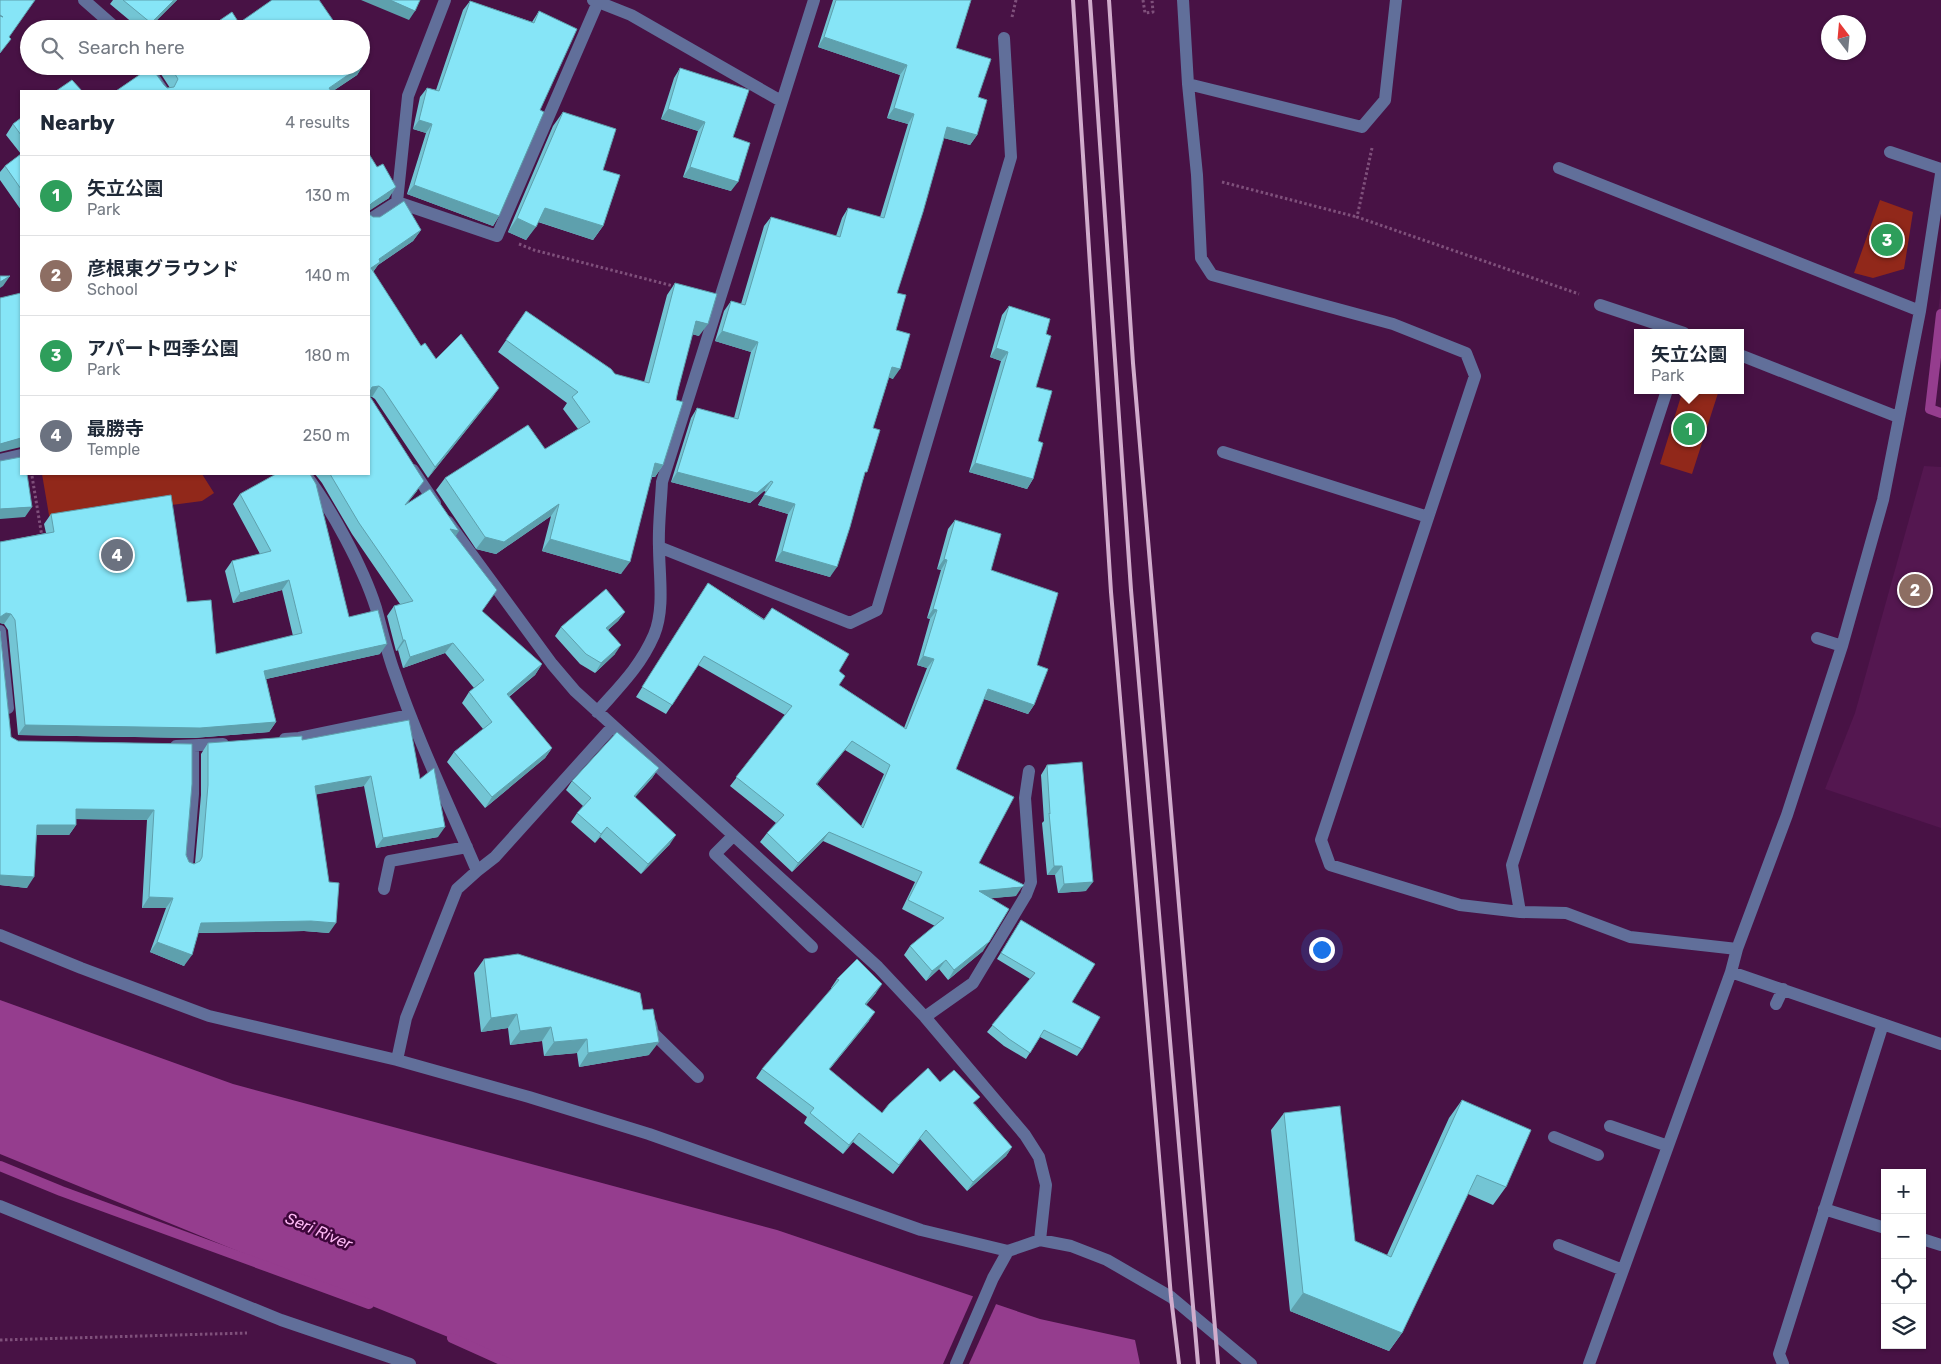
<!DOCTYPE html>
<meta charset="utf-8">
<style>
:root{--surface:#fff;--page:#f6f6f7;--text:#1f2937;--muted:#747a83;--line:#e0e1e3;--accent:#1a73e8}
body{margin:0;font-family:Rubik,"Noto Sans JP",sans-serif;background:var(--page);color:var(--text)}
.controls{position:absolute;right:15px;bottom:15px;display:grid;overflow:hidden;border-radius:0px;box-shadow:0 1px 4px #0004}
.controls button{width:45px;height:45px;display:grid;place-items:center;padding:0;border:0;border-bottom:1px solid var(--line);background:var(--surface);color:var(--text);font:25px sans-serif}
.compass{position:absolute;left:1821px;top:15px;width:45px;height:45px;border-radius:50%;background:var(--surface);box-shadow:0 1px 4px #0004;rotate:344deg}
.you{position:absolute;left:1321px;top:949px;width:18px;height:18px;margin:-12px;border:4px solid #fff;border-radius:50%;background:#1a73e8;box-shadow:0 0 0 8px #1a73e833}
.badge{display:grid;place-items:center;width:32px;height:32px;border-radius:50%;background:var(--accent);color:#fff;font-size:16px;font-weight:700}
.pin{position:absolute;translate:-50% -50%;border:2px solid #fff;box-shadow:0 1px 5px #0006}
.popup{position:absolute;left:1634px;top:329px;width:110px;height:65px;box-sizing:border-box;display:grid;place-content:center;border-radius:0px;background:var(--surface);filter:drop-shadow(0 1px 4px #0005);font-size:16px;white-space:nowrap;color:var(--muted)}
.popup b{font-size:19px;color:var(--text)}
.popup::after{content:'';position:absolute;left:50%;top:100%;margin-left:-10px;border:10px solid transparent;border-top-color:var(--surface)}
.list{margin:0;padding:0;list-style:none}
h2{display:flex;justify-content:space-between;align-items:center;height:65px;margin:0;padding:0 20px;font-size:21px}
h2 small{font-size:16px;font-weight:400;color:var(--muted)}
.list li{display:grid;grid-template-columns:32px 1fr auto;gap:15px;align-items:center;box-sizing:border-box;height:80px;padding:0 20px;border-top:1px solid var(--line)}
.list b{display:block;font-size:19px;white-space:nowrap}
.list p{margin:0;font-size:16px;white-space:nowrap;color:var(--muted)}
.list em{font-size:16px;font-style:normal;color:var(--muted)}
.icon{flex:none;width:28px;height:28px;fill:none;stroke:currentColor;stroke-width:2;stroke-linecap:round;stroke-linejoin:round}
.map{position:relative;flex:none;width:1941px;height:1364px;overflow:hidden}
.search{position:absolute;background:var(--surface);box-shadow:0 1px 4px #0004;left:20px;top:20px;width:350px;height:55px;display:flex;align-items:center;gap:12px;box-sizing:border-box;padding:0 18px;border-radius:28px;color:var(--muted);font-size:19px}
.panel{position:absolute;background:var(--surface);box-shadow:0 1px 4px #0004;left:20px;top:90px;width:350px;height:385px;border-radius:0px}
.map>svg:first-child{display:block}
.built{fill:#541750}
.green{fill:#91281a}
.water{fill:#953d8e}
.pier{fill:#481245}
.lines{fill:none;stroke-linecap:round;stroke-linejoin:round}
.stream{stroke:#953d8e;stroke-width:10}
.path{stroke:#7f507b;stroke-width:3;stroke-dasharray:2.5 2.5;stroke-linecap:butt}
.minor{stroke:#616f9a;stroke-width:12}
.rail{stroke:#d1accc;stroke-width:4}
.wall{fill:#73c5d4;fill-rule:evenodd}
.shaded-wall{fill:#5ea0ad}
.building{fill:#86e5f7;stroke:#5ea0ad;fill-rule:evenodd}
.labels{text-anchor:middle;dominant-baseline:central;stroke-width:5;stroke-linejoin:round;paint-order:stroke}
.water-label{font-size:16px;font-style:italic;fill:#fdb8f4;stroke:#3d063a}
</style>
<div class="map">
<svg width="1941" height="1364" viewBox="0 0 1941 1364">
<rect width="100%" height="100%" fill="#481245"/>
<path class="built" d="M1941,289V369L1932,358Z
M1924,466L1941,467V828L1825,789L1855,713Z"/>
<path class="green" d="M1880,200L1913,212L1904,269L1873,278L1854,273Z
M1687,390H1719L1692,474L1660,464L1682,393H1686Z
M42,474H202L214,493L202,501L50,521Z"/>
<path class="water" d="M0,1000L233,1084L777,1230L1040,1319L1135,1340L1140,1364H514L0,1154Z"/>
<path class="pier" d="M974,1294L997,1302L969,1364H943Z"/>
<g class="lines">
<path class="stream" d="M1941,314L1930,409L1941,413
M0,1166L61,1191L369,1304
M452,1338L510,1364"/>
<path class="path" d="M1143,0L1145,13L1153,12L1152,0
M1012,17L1016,0
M1372,148L1357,217L1579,294
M1222,182L1357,217
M519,244L534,250L677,287
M32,476L42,537
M0,1340L247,1333"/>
<path class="minor" d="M84,0L117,29
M593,0L631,15L781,101
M1183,0L1188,84L1362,127L1385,100L1396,0
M146,66L163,91
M1188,84L1197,175L1201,258L1212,275L1393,324L1466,353L1475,376L1321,840L1330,865L1460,905L1520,912
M1890,152L1941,169
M1559,168L1920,311
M397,202L497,236L598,2
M369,220L397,202L408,96L445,0
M1600,305L1684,333
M1740,355L1898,417
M1667,390L1512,865L1520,912L1566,913L1630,937L1737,949
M1223,452L1428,517
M0,460L21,455
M413,470L435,503
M305,474C331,508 363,567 376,608C382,630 387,653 395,674C418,741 449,805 477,871
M448,522L552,664L575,691L878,967L925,1017L1025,1135L1039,1157L1046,1185L1040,1240
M659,547L850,623L877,610L1011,157L1004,38
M0,631L8,708
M1817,638L1842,646
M597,712C620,686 640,667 654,635C665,609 659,574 659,547C658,526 661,504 662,482L814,0
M285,739L299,738L410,715
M176,746L223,744
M733,836L715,854L812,947
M187,866L193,794V746
M384,889L390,861L467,847
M0,935L81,968L209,1016L397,1060L529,1097L649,1134L921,1230L1008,1251
M1731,972L1941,1044
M1776,1004L1783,989
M925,1017L973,983L1026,895L1031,882L1025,798L1029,771
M651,1024L653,1033L698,1077
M397,1060L406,1018L457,889L477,871L495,857L613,726
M1610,1126L1668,1146
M1554,1137L1598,1155
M0,1206L281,1320L410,1364
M1824,1209L1885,1228
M1922,1239L1941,1245
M1559,1245L1623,1270
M956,1364L993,1278L1008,1251L1040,1240L1071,1246L1107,1260L1171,1297L1251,1364
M1589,1364L1731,972L1737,949L1787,815L1842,646L1883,500L1920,311L1941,174
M1783,1364L1779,1354L1883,1024"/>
<path class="rail" d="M1073,0L1111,592L1171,1297L1179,1364
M1090,0L1131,590L1198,1364
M1109,0L1133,363L1218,1364"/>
</g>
<path class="wall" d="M113,0H177L148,29H140L110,4Z
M833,0H971L956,48L978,97L977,135L970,145L944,138L897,293L893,379L889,377L873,428L864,477L830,577L775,561L788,514L758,505L766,492L764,491L750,503L671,482L691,418L697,408L734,418L751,352L715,341L724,311L731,301L741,304L764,226L771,217L836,236L842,218L848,208L880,217L908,124L887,118L900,75L818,47Z
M470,1L532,22L539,11L540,110L499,216L493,226L407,194L426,133L413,129L420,97L427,88L436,90L463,10Z
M361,60L364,64L357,75L333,91H116L151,67L164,85L167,88H170L157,68L159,66H361Z
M680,68L733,137L731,191L683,177L698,131L661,119L674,78Z
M563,112L603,170V226L593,240L538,222L526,240L508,232L553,126Z
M21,118V210L0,180V172L5,166L21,154L6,135L13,124Z
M369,154L389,198L369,210V214L373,217L421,230L413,241L378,265L373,272L421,346L436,359L499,388L492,398L428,478L375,399L372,397H370L417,491L407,503L456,536L482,612L542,664L535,675L509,697L552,748L545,758L485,808L447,762L454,752L483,729L462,703L469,692L474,688L445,653L403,668L398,650L396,651L387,616L394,606L400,604L352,534L322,483L315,474H369Z
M675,283L699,336L692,334L678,390L663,465L655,477H652L621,574L542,551L551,516L496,554L476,549L436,490L445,478L545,449L578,429L563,409L567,403L498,352L526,311L615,374L644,382L667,295Z
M1009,306L1046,334L1036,387L1038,441L1033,479L1027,489L969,472L1001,361L990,357L1002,315Z
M240,494L349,617L380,654L266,679L276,722L269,732L193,738L18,735L8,630L4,624L0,623V542L46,533L44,524L51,514L187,602L216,654L293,636L282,590L233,603L225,571L232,561L260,554L233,504Z
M955,520L991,570L1037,665L1034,705L1028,714L984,699L956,769L979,863L1016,896L992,898L983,951L948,980L939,969L926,981L904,955L910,946L935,926L902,909L915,882L823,841L792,872L760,842L767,833L776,823L730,786L785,715L698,665L666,714L636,697L708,583L764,619L772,608L839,671V685L904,728L927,668L917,665L930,619L927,618L941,570L937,569L948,529ZM845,750L884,774L861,826L817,784Z
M625,612L618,621L608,630L615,654L595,673L580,664L555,636L561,627Z
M0,631L11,737L18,741L192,744L186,855L189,862L194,864L195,863L201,795V754L208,743L302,740L420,779L438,837L376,848L364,786L316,794L329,933L304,931L198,933L184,966L150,952L166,908H142L147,820L76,819V825L69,835H36L27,888L0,885Z
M1047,765L1086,891L1058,893L1055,875H1047L1042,823L1044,821L1041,775Z
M659,768L652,778L635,797L670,844L641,874L600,837L595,843L571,822L577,813L583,806L566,790L572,781Z
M1021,920L1072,1002L1082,1049L1077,1056L1040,1037L1026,1059L1004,1046L987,1032L1030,979L997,959Z
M484,959L649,1055L579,1067L577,1053L544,1056L542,1041L510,1045L508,1028L481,1032L474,973Z
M837,979L876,993L866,1005L869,1021L829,1070L882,1113L940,1082L975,1104L1012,1147L1006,1156L967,1191L920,1139L893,1174L853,1142L843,1154L804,1123L807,1117L756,1078L762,1069L832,989L831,988Z
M1462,1100L1506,1187L1493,1205L1468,1194L1402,1333L1389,1351L1290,1311L1271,1130L1284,1113L1355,1241L1387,1255L1449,1118Z"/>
<path class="shaded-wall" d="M174,0H177L148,29H147L151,23Z
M361,0H390L415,11L409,20Z
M824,37L907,65L900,75L818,47Z
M364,64L357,75L333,91H327L329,88Z
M894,108L914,114L908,124L887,118Z
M668,109L705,122L698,131L661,119Z
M419,120L432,124L426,133L413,129Z
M947,127L977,135L970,145L940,137Z
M690,167L738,182L731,191L683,177Z
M414,185L499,216L493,226L407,194Z
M396,187L389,198L369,211V207L372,203Z
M545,208L603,226L593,240L536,221Z
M517,218L536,227L526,240L508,232Z
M421,230L413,241L378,265L373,272L371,268L379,259Z
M10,276L3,286L0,288V282Z
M696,321L708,324L699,336L688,333Z
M722,331L758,342L751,352L715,341Z
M996,348L1008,352L1001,361L990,357Z
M892,367L900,369L893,379L885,376Z
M379,386L372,397H369V392L372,387Z
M499,388L492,398L428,478L435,467Z
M21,438V447L0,452V444Z
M655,463L663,465L655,477L647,475Z
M975,463L1033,479L1027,489L969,472Z
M677,472L771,481L764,491L750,503L671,482Z
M424,481L417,491L398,515L405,505Z
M764,495L795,504L788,514L758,505Z
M559,504L551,516L496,554L476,549L485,537Z
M32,507L25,517L0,519V509Z
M450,529L459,531L452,542Z
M550,539L630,562L621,574L542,551Z
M782,551L837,567L830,577L775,561Z
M944,559L947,560L941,570L937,569Z
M289,580L282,590L233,603L240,593Z
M933,609L937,610L930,619L927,618Z
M625,612L618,621L600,637L606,628Z
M6,613L11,614L4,624L0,623V617Z
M403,640H405L398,650L396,651Z
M453,643L445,653L403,668L410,657Z
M387,644L380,654L257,681L264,671Z
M621,645L615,654L595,673L601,663Z
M923,656L934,659L927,668L917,665Z
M542,664L535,675L499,704L507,694Z
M988,689L1034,705L1028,714L982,698Z
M276,722L269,732L193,738L18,735L25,725Z
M852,741L845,750L810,793L816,784Z
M552,748L545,758L485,808L492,797Z
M659,768L652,778L628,805L634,796Z
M371,776L364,786L308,796L315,786Z
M76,809L154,810L147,820L69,819Z
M37,825H76L69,835H30Z
M445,827L438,837L376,848L383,838Z
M607,827L600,837L595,843L601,834Z
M829,832L823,841L792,872L798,863Z
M676,835L670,844L641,874L648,864Z
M1054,866H1062L1055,875H1047Z
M0,875L34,877L27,888L0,885Z
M1093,882L1086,891L1058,893L1064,884Z
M1022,887L1016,896L973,900L979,891Z
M149,897L173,898L166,908H142Z
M311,921L336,923L329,933L304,931L194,933L201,923Z
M157,942L192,955L184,966L150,952Z
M989,942L983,951L948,980L954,970Z
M946,960L939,969L926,981L932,971Z
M882,984L876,993L859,1013L865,1004Z
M875,1012L869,1021L822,1078L829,1069Z
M517,1014L508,1028L481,1032L491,1018Z
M551,1027L542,1041L510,1045L520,1031Z
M587,1039L577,1053L544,1056L554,1042Z
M659,1042L649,1055L579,1067L588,1053Z
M859,1133L853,1142L843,1154L849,1145Z
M1012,1147L1006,1156L967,1191L973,1182Z
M1303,1293L1402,1333L1389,1351L1290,1311Z"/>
<path class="building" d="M0,0H35L9,37L11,39L0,53V16L3,17L0,15Z
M123,0H174L151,23Z
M272,0H319L339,29H207L232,12L239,23Z
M390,0H420L415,11Z
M836,0H971L956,48L991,59L978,97L987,100L977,135L947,127L923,212L897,293L906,295L896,330L910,334L900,369L892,367L873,428L880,430L867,472H865L850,527L837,567L782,551L795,504L764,495L773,482L771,481L757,493L677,472L697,408L738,419L758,342L722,331L731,301L745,305L771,217L840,237L848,208L884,218L914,114L894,108L907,65L824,37Z
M470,1L534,23L539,11L577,29L540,110L544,112L499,216L414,185L432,124L419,120L427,88L439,91Z
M361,60L364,64L361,66Z
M170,66H361L329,88L331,91H116L151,67L164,85L167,88L174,87L178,79Z
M680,68L749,90L733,137L750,143L738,182L690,167L705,122L668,109Z
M72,80L82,91H56Z
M563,112L616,129L603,170L620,175L603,226L545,208L536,227L517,218Z
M21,118V135L13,124Z
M21,154V189L5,166Z
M369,154L377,167L383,164L396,187L372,203L369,206V214L373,217H380L404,201L421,230L379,259L380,262L371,268L421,346L425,343L436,359L461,334L499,388L435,467L383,389L379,386L372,387L369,394Z
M0,276H10L0,282Z
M675,283L717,294L708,324L696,321L678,390L676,400L683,402L663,465L655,463L630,562L550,539L559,504L504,542L485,537L445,478L528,425L545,449L590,422L572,397L578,392L506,340L526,311L611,369L615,374L649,383Z
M21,293V438L0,444V298Z
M1009,306L1050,319L1046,334L1051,336L1036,387L1052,391L1038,441L1043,443L1033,479L975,463L1008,352L996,348Z
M369,395L424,481L405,505L430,489L459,531L450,529L497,590L482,611L542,664L507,694L552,748L492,797L454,752L492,722L469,692L484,680L453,643L410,657L405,640H403L394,606L413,601L359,523L330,474H369Z
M21,457V474H27L32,507L0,509V461Z
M276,474H310L316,484L349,617L378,610L387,644L264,671L276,722L200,728L25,725L15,620L11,614L6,613L0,617V542L54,532L51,514L171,495L187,602L211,600L216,654L302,633L289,580L240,593L232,561L271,551L240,494Z
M955,520L1001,534L991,570L1058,593L1037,665L1048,669L1034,705L988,689L956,769L1014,797L979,863L1024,885L1022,887L979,891L1009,909L989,942L954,970L946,960L932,971L910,946L944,918L908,900L922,872L829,832L798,863L767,833L784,815L736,777L792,706L704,656L672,705L642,687L708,583L764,620L772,608L849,654L839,671L845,676L839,685L906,729L934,659L923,656L937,610L933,609L947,560L944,559ZM852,741L890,765L863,828L816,784Z
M606,589L625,612L606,628L621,645L601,663L586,654L561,627Z
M0,631L11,737L18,741L192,744V784L186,855L189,862L194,864L200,861L202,857L208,785V743L302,736V740L409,720L420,779L434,768L445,827L383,838L371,776L315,786L329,882L339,883L336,923L311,921L201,923L192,955L157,942L173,898L149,897L154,810L76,809V825H37L34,877L0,875Z
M617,732L659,768L634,796L676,835L648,864L607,827L601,834L577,813L591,798L572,781Z
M1082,762L1093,882L1064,884L1062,866H1054L1049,813L1050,814L1047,765Z
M1021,920L1095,964L1072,1002L1100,1017L1082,1049L1044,1030L1030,1053L1009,1039L992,1025L1035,973L1001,953Z
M518,954L640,993L643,1010L653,1009L659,1042L588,1053L587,1039L554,1042L551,1027L520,1031L517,1014L491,1018L484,959Z
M857,959L882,984L865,1004L875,1012L829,1069L882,1113L889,1104L928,1068L940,1082L954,1070L980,1097L973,1103L1012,1147L973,1182L926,1130L899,1165L859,1133L849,1145L810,1113L814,1108L762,1069L839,980L837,979Z
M1462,1100L1531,1130L1506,1187L1477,1175L1402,1333L1303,1293L1284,1113L1340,1106L1355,1241L1391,1257Z"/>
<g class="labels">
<g class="water-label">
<text transform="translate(319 1231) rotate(23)">Seri River</text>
</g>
</g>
</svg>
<div class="controls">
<button>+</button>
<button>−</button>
<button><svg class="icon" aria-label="locate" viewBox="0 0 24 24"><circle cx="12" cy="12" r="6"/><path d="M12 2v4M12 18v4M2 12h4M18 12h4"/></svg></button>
<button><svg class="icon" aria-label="layers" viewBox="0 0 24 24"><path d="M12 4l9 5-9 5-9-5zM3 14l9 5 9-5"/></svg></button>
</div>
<svg class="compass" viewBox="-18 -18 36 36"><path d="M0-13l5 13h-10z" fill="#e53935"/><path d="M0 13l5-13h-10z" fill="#747a83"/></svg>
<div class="you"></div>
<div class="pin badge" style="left:1689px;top:429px;background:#2e9e5b">1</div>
<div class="popup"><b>矢立公園</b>Park</div>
<div class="pin badge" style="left:1915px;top:590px;background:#8d6e63">2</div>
<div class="pin badge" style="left:1887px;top:240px;background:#2e9e5b">3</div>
<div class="pin badge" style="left:117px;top:555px;background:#6b7280">4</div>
<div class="search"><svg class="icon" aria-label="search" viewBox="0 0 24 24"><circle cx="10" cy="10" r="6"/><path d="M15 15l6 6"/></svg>Search here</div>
<section class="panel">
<h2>Nearby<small>4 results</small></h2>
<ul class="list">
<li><span class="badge" style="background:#2e9e5b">1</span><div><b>矢立公園</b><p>Park</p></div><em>130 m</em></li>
<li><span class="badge" style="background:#8d6e63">2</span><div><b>彦根東グラウンド</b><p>School</p></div><em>140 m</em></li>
<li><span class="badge" style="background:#2e9e5b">3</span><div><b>アパート四季公園</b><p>Park</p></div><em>180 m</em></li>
<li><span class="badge" style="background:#6b7280">4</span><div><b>最勝寺</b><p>Temple</p></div><em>250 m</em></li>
</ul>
</section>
</div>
